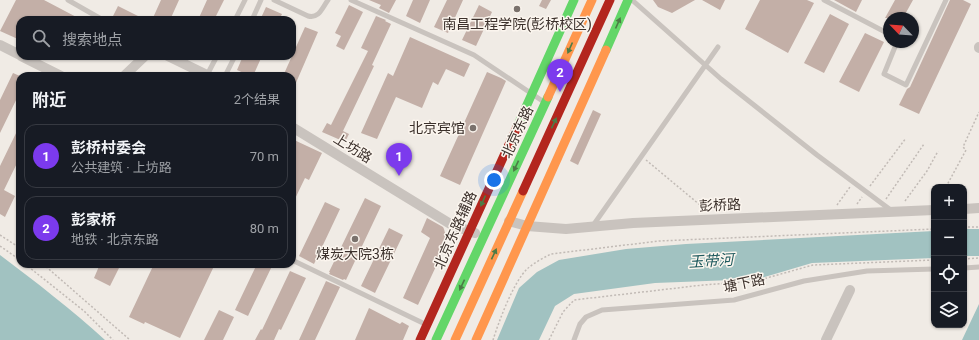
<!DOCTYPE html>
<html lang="zh">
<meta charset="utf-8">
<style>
:root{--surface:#171b24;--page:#20242c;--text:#f1f3f6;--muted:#9ea1a6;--line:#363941;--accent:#7c3aed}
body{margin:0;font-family:Roboto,"Noto Sans SC",sans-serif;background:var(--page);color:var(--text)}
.controls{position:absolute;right:12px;bottom:12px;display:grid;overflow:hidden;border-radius:8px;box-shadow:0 1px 3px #0004}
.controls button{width:36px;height:36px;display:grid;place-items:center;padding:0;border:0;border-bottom:1px solid var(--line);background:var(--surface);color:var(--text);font:20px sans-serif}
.compass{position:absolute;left:883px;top:12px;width:36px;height:36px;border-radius:50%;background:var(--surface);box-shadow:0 1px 3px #0004;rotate:295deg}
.you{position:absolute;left:494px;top:180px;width:14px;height:14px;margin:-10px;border:3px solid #fff;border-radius:50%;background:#1a73e8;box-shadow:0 0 0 6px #1a73e833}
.badge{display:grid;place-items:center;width:26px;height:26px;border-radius:50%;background:var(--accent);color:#fff;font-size:13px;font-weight:700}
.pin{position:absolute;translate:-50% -33px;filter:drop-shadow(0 1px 2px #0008)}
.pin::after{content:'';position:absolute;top:21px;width:14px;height:12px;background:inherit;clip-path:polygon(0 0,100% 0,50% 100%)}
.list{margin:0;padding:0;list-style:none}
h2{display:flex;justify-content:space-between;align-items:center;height:52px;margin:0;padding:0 16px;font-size:17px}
h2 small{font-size:13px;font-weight:400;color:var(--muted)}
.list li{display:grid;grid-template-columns:26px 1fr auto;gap:12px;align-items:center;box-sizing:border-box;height:64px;margin:0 8px 8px;padding:0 8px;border:1px solid var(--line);border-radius:12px}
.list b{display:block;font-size:15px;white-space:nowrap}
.list p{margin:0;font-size:13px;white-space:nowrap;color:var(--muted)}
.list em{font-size:13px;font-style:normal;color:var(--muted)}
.icon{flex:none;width:22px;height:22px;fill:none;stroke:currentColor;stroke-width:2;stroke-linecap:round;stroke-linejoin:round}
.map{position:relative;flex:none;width:979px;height:340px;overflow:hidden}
.search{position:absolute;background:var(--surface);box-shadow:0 1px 3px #0004;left:16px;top:16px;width:280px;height:44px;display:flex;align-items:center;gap:10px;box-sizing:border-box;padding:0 14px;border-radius:12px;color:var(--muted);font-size:15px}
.panel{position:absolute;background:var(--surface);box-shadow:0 1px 3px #0004;left:16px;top:72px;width:280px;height:196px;border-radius:12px}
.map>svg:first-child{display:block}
.water{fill:#a1c2c1}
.building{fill:#c3afa7}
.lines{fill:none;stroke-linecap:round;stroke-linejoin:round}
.path{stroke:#c2bbb6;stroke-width:1.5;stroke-dasharray:2 2;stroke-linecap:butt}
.lane{stroke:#c9c3be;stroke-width:5}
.street{stroke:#c9c3be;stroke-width:10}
.fast{stroke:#63d668;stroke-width:9}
.slow{stroke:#ff974d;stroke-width:9}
.jam{stroke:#b3261e;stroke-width:9}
.oneway{fill:#4d7b46}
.poi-dot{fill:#7a716c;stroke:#fbf5ee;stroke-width:1.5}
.labels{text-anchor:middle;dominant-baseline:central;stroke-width:3;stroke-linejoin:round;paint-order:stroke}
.poi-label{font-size:14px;fill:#3b302b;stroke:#fbf5ee}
.street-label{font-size:14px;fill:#3b302b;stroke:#fbf5ee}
.water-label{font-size:15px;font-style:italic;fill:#1f5a5e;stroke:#fbf5ee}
</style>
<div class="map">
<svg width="979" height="340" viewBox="0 0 979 340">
<rect width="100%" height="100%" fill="#f0ebe5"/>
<path class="water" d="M964,229H979V256H964Z
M934,231V258L812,263L758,279L655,283L574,294L555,306L539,340H497L519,288L537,272L559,260L626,249L686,244Z
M0,255C36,282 72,310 105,340H0Z
M979,304V340H962Z"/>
<path class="building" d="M16,0H44L82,20H40L33,16L31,20H20V40L0,31Z
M161,0H179L170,20H152Z
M207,0H224L214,20H198Z
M369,0H396L389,13L379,8L381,5Z
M413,0H430L420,23L406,16Z
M447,0H463L448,33L434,27Z
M542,0H551L546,9L539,6Z
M653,0H695L672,13L658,7Z
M702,0H725L720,10Z
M760,0H807L814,3L788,53L745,29Z
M834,0H862L856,12Z
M895,0H913L903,18H885Z
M950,0H963L971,4L919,114L899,105L907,89L910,87Z
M349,5L363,12L344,50L336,46L341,36L335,33Z
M479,5L492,12L476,46L462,40Z
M118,6L146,20H120L113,16Z
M266,7L282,14L279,20H260Z
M830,14L849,24L824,73L804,63Z
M376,16L386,20L385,21L391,24L372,65L374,66L343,131L349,134L345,142L322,132L327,123L331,125L368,51L361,48Z
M305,27L318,32L292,92V76H283Z
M865,33L884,42L859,92L839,82Z
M410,37L470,64L464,77L446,69L438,85L433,82L422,108L396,97L377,139L361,133L388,73L393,76Z
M243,56H262L253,76H250L237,70Z
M487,72L501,78L506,81L460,185L440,176Z
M13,73L20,76V92L0,133V100Z
M593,110L601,114L578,165L570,161Z
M20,125V157L4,190L15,196L5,217L0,214V166Z
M292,139L322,153L309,180L305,178L292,205Z
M365,198L381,206L346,280L344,279L343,280L329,274L330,272H329Z
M325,202L340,209L314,264L299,256Z
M427,218L443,227L444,229L446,237L445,247L418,305L403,298L430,238L421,232Z
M389,228L403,235L375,293L361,286Z
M100,264H121L110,286L94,278Z
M154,264H215L180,338L145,322L144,324L129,317Z
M257,264H273L248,316L235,310Z
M290,271L306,278L281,330L279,329L274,340H255L261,329L262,330Z
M326,281L340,287L315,340H299Z
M369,308L400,324L402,322L409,326L403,340H355Z
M219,310L234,317L223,340H204Z"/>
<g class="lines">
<path class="path" d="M646,160L706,210
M870,186L906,138
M946,187L966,150L963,147L979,112
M886,199L924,144
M905,201L927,171L938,151
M857,204L862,197
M837,205L850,187
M964,227H979
M0,235L20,248
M0,246L20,260
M964,259L979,258
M25,264L84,311L113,340
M43,264L130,340
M493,340C499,321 513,283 527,269C534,263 543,258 551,254L659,241L934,229
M549,340L563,312L574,300L703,285L756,281L813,265L934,260"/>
<path class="lane" d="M68,0L103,20
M274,0L308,16C319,19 322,8 328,0
M351,0L474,55L544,102
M632,0L721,79L817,155L892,211
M824,0L889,34
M235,20L245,0
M252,20L261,0
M897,42L884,74L906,85L946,0
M207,75L217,56
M225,76L235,56
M592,227L718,47
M292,260L427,325
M964,268L979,267
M574,340L580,324L586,317L602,310L734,300L804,281L867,271L934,269"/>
<path class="street" d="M0,45L20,55
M979,48V47
M21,56L61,76
M168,56L209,76
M124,76L145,56
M292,127L452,225L475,233
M964,209L979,208
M509,221L527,226L566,229L633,223L934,210
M826,340L850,290"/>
<path class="fast" d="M606,50L628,0
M517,127L574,0
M436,340L548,97"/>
<path class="slow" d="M548,97L592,0
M455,340L523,191
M476,340L606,50"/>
<path class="jam" d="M523,191L610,0
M420,340L517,127"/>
</g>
<defs><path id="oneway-solid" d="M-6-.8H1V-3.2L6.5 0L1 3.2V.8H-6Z"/></defs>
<g class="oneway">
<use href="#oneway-solid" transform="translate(618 23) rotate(-66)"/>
<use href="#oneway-solid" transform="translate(570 48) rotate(114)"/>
<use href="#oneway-solid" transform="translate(554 123) rotate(-65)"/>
<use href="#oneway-solid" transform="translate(516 166) rotate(115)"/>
<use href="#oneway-solid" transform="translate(483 201) rotate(114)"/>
<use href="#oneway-solid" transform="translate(494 254) rotate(-65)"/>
<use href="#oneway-solid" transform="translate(462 285) rotate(115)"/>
</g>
<g class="poi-dot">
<circle cx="517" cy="9" r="4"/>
<circle cx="473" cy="128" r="4"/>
<circle cx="355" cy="239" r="4"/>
</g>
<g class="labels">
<g class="poi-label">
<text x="517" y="24">南昌工程学院(彭桥校区)</text>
<text x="465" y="128" text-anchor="end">北京宾馆</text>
<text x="355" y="254">煤炭大院3栋</text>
</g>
<g class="street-label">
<text transform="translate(517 132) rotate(-65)">北京东路</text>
<text transform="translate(353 148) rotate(32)">上坊路</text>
<text transform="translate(720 205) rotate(-3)">彭桥路</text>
<text transform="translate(455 230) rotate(-66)">北京东路辅路</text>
<text transform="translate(744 283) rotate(-12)">塘下路</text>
</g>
<g class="water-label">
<text transform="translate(711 261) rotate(-3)">玉带河</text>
</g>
</g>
</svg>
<div class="controls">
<button>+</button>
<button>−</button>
<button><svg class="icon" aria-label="locate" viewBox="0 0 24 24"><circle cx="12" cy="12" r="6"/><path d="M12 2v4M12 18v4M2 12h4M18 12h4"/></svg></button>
<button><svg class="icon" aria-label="layers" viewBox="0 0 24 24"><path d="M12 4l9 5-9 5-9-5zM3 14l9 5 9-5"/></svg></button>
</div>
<svg class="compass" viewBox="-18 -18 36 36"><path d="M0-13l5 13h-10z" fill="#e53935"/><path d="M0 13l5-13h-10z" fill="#9ea1a6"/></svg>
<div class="you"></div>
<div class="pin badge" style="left:399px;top:176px">1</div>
<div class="pin badge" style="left:560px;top:92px">2</div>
<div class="search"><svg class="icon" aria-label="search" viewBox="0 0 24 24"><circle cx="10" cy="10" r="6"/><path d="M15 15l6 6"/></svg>搜索地点</div>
<section class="panel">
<h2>附近<small>2个结果</small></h2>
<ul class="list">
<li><span class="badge">1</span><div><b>彭桥村委会</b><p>公共建筑 · 上坊路</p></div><em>70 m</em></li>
<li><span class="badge">2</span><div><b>彭家桥</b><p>地铁 · 北京东路</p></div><em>80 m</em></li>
</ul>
</section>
</div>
